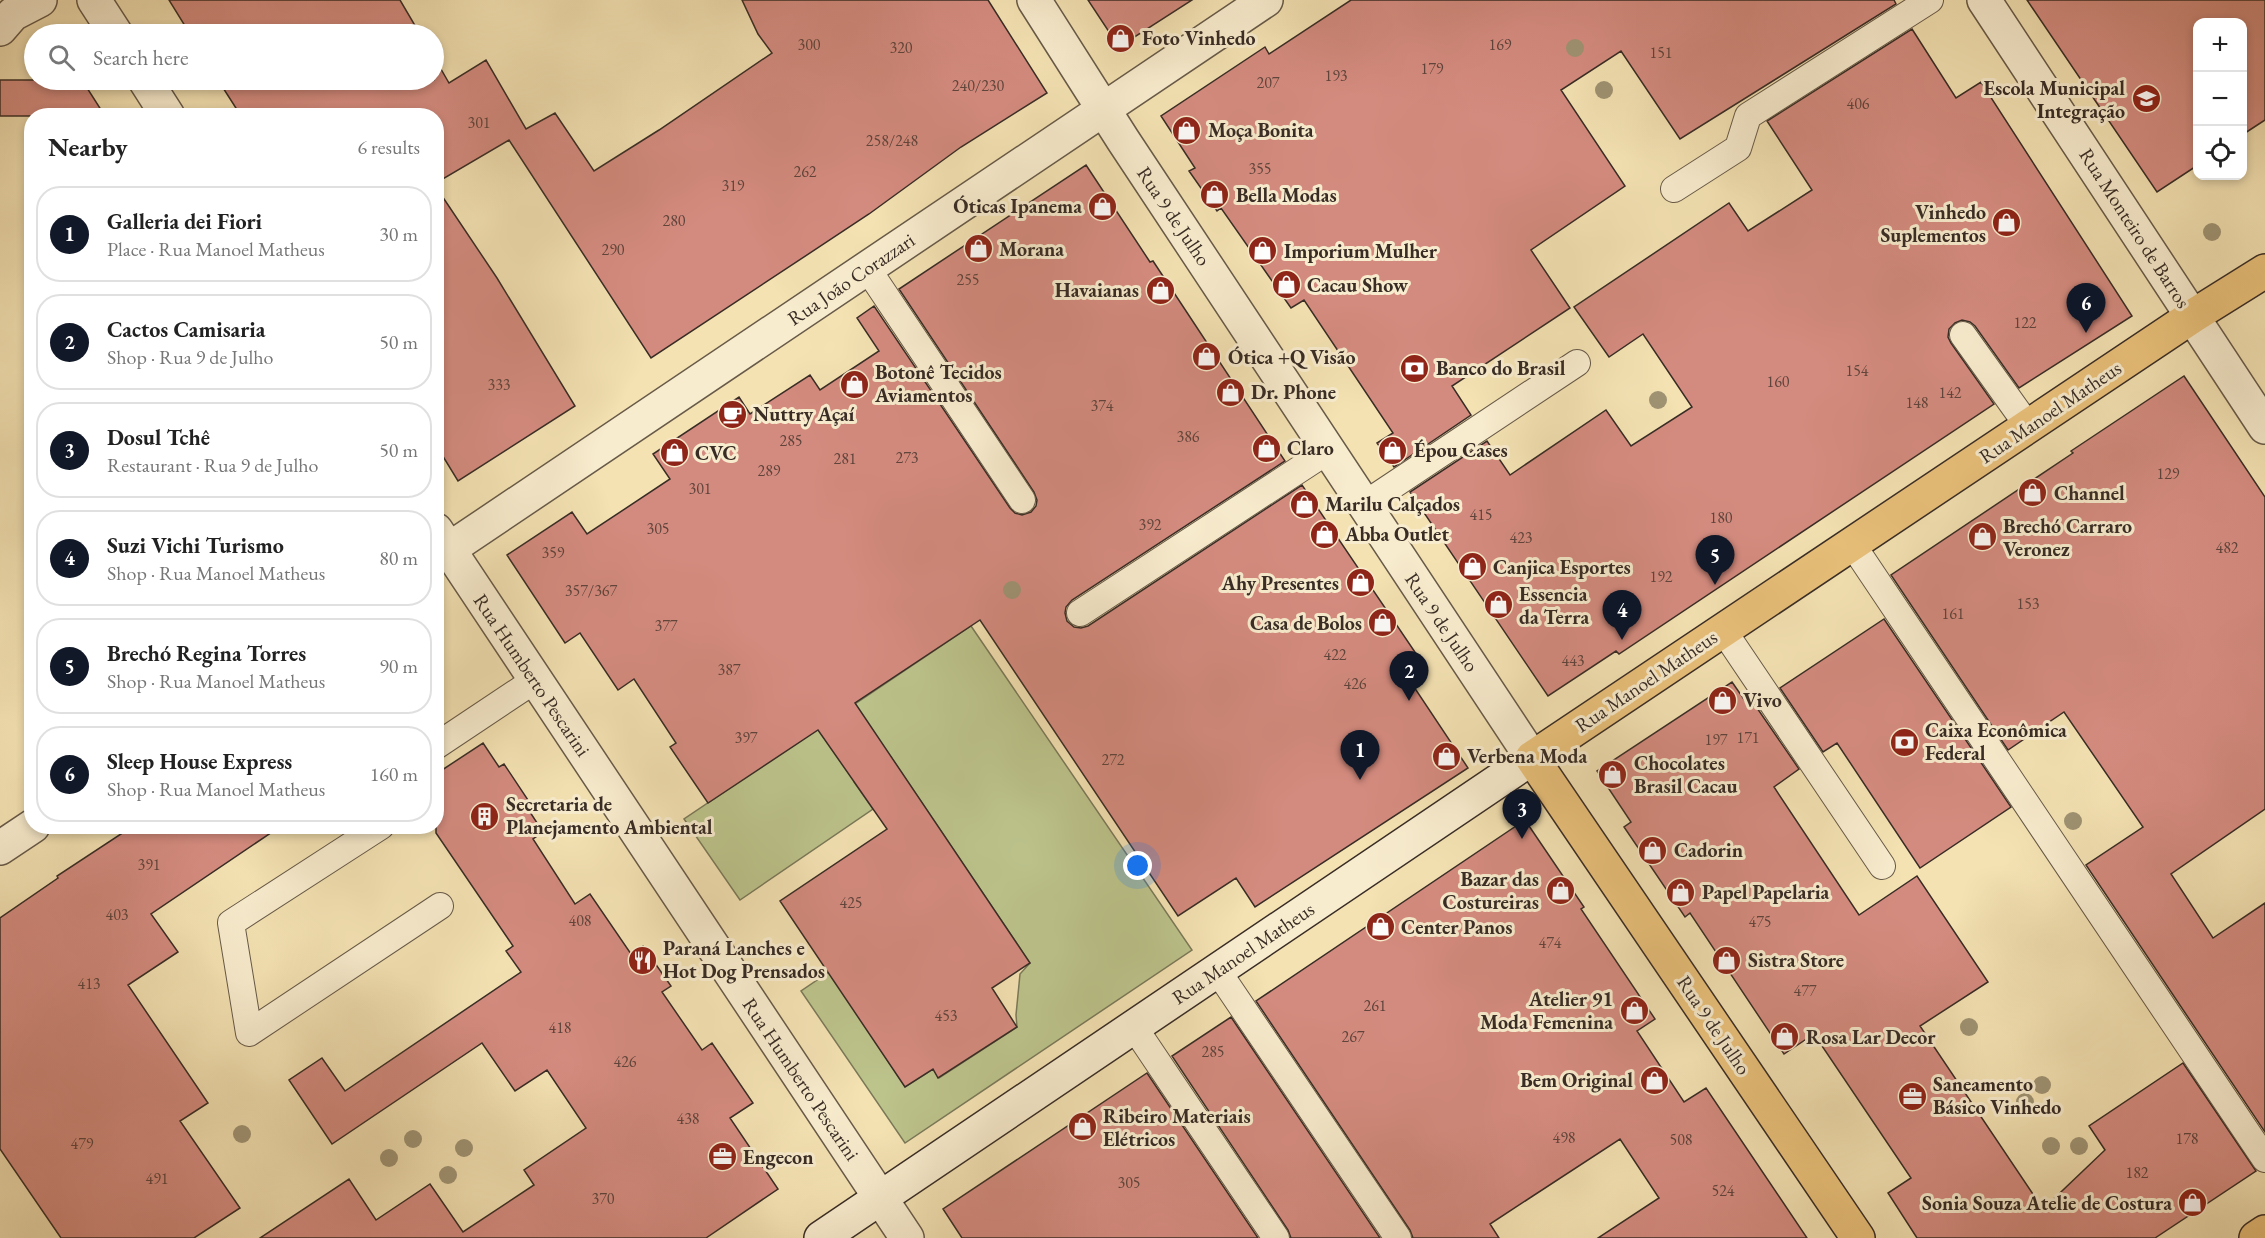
<!DOCTYPE html>
<meta charset="utf-8">
<style>
:root{--surface:#fff;--page:#f6f6f6;--text:#222;--muted:#767676;--line:#e0e0e0;--accent:#111827}
body{margin:0;font-family:"EB Garamond",serif;background:var(--page);color:var(--text)}
.controls{position:absolute;right:18px;top:18px;display:grid;overflow:hidden;border-radius:12px;box-shadow:0 3px 9px #0003}
.controls button{width:54px;height:54px;display:grid;place-items:center;padding:0;border:0;border-bottom:2px solid var(--line);background:var(--surface);color:var(--text);font:30px sans-serif}
.you{position:absolute;left:1138px;top:866px;width:21px;height:21px;margin:-15px;border:4px solid #fff;border-radius:50%;background:#1a73e8;box-shadow:0 0 0 9px #1a73e833}
.badge{display:grid;place-items:center;width:39px;height:39px;border-radius:50%;background:var(--accent);color:#fff;font-size:20px;font-weight:700}
.pin{position:absolute;translate:-50% -50px;filter:drop-shadow(0 2px 3px #0008)}
.pin::after{content:'';position:absolute;top:32px;width:21px;height:18px;background:inherit;clip-path:polygon(0 0,100% 0,50% 100%)}
.list{margin:0;padding:0;list-style:none}
h2{display:flex;justify-content:space-between;align-items:center;height:78px;margin:0;padding:0 24px;font-size:26px}
h2 small{font-size:20px;font-weight:400;color:var(--muted)}
.list li{display:grid;grid-template-columns:39px 1fr auto;gap:18px;align-items:center;box-sizing:border-box;height:96px;margin:0 12px 12px;padding:0 12px;border:2px solid var(--line);border-radius:24px}
.list b{display:block;font-size:22px;white-space:nowrap}
.list p{margin:0;font-size:20px;white-space:nowrap;color:var(--muted)}
.list em{font-size:20px;font-style:normal;color:var(--muted)}
.icon{flex:none;width:33px;height:33px;fill:none;stroke:currentColor;stroke-width:2;stroke-linecap:round;stroke-linejoin:round}
.map{position:relative;flex:none;width:2265px;height:1238px;overflow:hidden}
.search{position:absolute;background:var(--surface);box-shadow:0 3px 9px #0003;left:24px;top:24px;width:420px;height:66px;display:flex;align-items:center;gap:15px;box-sizing:border-box;padding:0 21px;border-radius:33px;color:var(--muted);font-size:22px}
.panel{position:absolute;background:var(--surface);box-shadow:0 3px 9px #0003;left:24px;top:108px;width:420px;height:726px;border-radius:24px}
.map>svg:first-child{display:block}
.green{fill:#bcc38b;stroke:#7a7858;stroke-width:1.5}
.building{fill:#d48b7f;stroke:#382c25;stroke-width:1.5}
.lines{fill:none;stroke-linecap:round;stroke-linejoin:round}
.service-casing{stroke:#675a48;stroke-width:28}
.minor-casing{stroke:#675a48;stroke-width:36}
.tertiary-casing{stroke:#675a48;stroke-width:36}
.secondary-casing{stroke:#382c25;stroke-width:36}
.primary-casing{stroke:#382c25;stroke-width:36}
.service{stroke:#f8ecce;stroke-width:26}
.minor{stroke:#f8ecce;stroke-width:33}
.tertiary{stroke:#f8ecce;stroke-width:33}
.secondary{stroke:#f8ecce;stroke-width:33}
.primary{stroke:#eac17a;stroke-width:33}
.tree{fill:#9f9373}
.labels{text-anchor:middle;dominant-baseline:central;stroke-width:6;stroke-linejoin:round;paint-order:stroke}
.number-label{font-size:16px;fill:#5f443c}
.poi-label{font-size:20px;font-weight:bold;fill:#382c25;stroke:#f8ecce;text-anchor:start}
.street-label{font-size:20px;fill:#382c25;stroke:#f8ecce}
</style>
<div class="map">
<svg width="2265" height="1238" viewBox="0 0 2265 1238">
<rect width="100%" height="100%" fill="#f4e2b3"/>
<filter id="stains"><feTurbulence type="fractalNoise" baseFrequency=".00333" numOctaves="4"/><feColorMatrix values="0 0 0 0 .2 0 0 0 0 .09 0 0 0 0 .02 0 0 0 .5 -.17"/></filter>
<radialGradient id="worn" r=".72"><stop offset=".6" stop-color="#630" stop-opacity="0"/><stop offset="1" stop-color="#630" stop-opacity=".3"/></radialGradient>
<path class="green" d="M971,626L1192,950L905,1143L801,991L912,916L865,1026L905,1087L933,1069L939,1078L1017,1027L1016,1015L1020,974L1030,963L891,757L854,782L873,809L740,900L684,819Z"/>
<path class="building" d="M169,0H400L420,34H190Z
M742,0H988L1047,93L961,147L869,214L651,358L509,140L436,183V116H241L218,80H434V57L449,83L486,60L526,129L555,113L594,171L659,130L772,53L758,34Z
M1088,0H1192L1119,47Z
M1351,0H1894L1896,4L1680,139L1621,51L1561,90L1625,186L1531,250L1570,308L1452,386L1471,415L1394,467L1377,443L1393,433L1304,300L1291,308L1221,208L1217,211L1189,171L1195,168L1161,116L1265,47L1269,54Z
M2027,0H2265V120L2242,135V22H2198V165L2157,192Z
M1912,29L1956,98L1981,82L2132,316L2019,388L1975,326L1970,322L1962,320L1955,323L1949,329L1948,337L1951,343L1994,404L1619,654L1616,651L1548,696L1410,492L1487,441L1510,475L1606,410L1631,446L1692,407L1643,334L1609,357L1574,307L1729,203L1748,231L1812,190L1767,121Z
M0,80H82L105,116H0Z
M1086,165L1150,262L1153,261L1285,461L1072,600L1066,607L1065,613L1067,621L1074,627L1081,628L1088,626L1302,485L1421,661L1404,672L1468,768L1255,907L1236,878L1178,916L980,620L855,703L1030,963L992,988L1017,1027L938,1078L933,1069L905,1087L780,901L887,829L818,730L708,803L670,747L676,743L634,679L618,690L580,633L565,643L507,555L572,512L587,534L670,479L653,454L739,397L750,414L810,375L820,390L879,351L857,318L874,306L1010,508L1015,513L1022,515L1031,512L1036,506L1037,500L1034,492L899,289Z
M436,187L497,278L575,406L458,481L436,445Z
M2184,376L2265,497V809L2171,874L2213,938L2265,903V1132L2086,865L2143,827L2064,712L2008,750L1891,575L2073,453L2071,451Z
M1884,619L2011,807L1920,868L1837,743L1823,752L1780,688Z
M1732,682L1750,708L1755,705L1799,769L1774,787L1859,915L1917,876L1988,982L1920,1026L2043,1209L2105,1150L2089,1126L2183,1063L2256,1171L2155,1238H1917L1888,1193L1911,1178L1814,1034L1784,1054L1690,913L1685,917L1624,827L1631,822L1597,771Z
M483,743L499,767L504,764L530,803L526,806L543,832L533,839L575,904L590,894L631,954L643,946L671,986L662,992L702,1050L712,1043L753,1103L730,1118L778,1189L706,1238H260L349,1179L376,1220L430,1184L463,1232L534,1185L524,1170L586,1128L547,1070L515,1091L482,1043L332,1144L289,1080L322,1058L345,1091L521,972L506,951L513,946L436,833V774Z
M1525,820L1584,907L1581,909L1655,1019L1637,1031L1684,1102L1706,1088L1807,1238H1598L1659,1198L1620,1139L1490,1224L1499,1238H1413L1410,1230L1256,1001Z
M133,826H281L151,914L178,952L128,985L208,1103L180,1121L240,1208L194,1238H61L0,1149V918L58,878L57,876Z
M1231,1017L1380,1238H1291L1288,1230L1172,1056Z
M1147,1073L1258,1238H962L943,1209Z"/>
<g class="lines">
<defs>
<path id="service" d="M1674,189L1738,148L1748,116L1930,0
M867,268L1022,500
M1963,335L2028,426
M1365,504L1577,363
M1852,544L2265,1159
M1080,613L1329,450
M1723,630L1882,866
M436,746L535,680
M381,826L231,923L249,1033L440,906
M1217,970L1398,1238
M1134,1027L1276,1238"/>
<path id="minor" d="M0,29L13,14L40,0
M436,558L1266,0
M0,848L33,826"/>
<path id="tertiary" d="M94,0L116,34
M1034,0L1123,140L1532,758
M1984,0L2265,427
M145,80L168,116
M436,530L907,1238"/>
<path id="secondary" d="M821,1238L1532,758"/>
<path id="primary" d="M1858,1238L1532,758L2193,316L2265,271
M2256,1238L2265,1232"/>
</defs>
<use href="#service" class="service-casing"/>
<use href="#minor" class="minor-casing"/>
<use href="#tertiary" class="tertiary-casing"/>
<use href="#secondary" class="secondary-casing"/>
<use href="#primary" class="primary-casing"/>
<use href="#service" class="service"/>
<use href="#minor" class="minor"/>
<use href="#tertiary" class="tertiary"/>
<use href="#secondary" class="secondary"/>
<use href="#primary" class="primary"/>
</g>
<g class="tree">
<circle cx="1575" cy="48" r="9"/>
<circle cx="1604" cy="90" r="9"/>
<circle cx="2212" cy="232" r="9"/>
<circle cx="1658" cy="400" r="9"/>
<circle cx="1012" cy="590" r="9"/>
<circle cx="2073" cy="821" r="9"/>
<circle cx="1969" cy="1027" r="9"/>
<circle cx="2042" cy="1085" r="9"/>
<circle cx="2025" cy="1102" r="9"/>
<circle cx="242" cy="1134" r="9"/>
<circle cx="413" cy="1139" r="9"/>
<circle cx="2051" cy="1146" r="9"/>
<circle cx="2079" cy="1146" r="9"/>
<circle cx="464" cy="1148" r="9"/>
<circle cx="389" cy="1158" r="9"/>
<circle cx="448" cy="1175" r="9"/>
</g>
<defs>
<symbol id="shop-disc" viewBox="-11 -11 22 22"><circle r="9.5" fill="#8f2418" stroke="#f8ecce"/><path d="M-5-2.5h2.3a2.7 3.5 0 0 1 5.4 0H5L5.5 6h-11ZM-1.5-2.5h3a1.5 2.3 0 0 0-3 0Z" fill="#fff"/></symbol>
<symbol id="school-disc" viewBox="-11 -11 22 22"><circle r="9.5" fill="#8f2418" stroke="#f8ecce"/><path d="M0-5L7-2L0 1L-7-2ZM-4 1L0 2.5L4 1V4Q0 6-4 4Z" fill="#fff"/></symbol>
<symbol id="bank-disc" viewBox="-11 -11 22 22"><circle r="9.5" fill="#8f2418" stroke="#f8ecce"/><path d="M-6-4H6V4H-6ZM0-2.3a2.3 2.3 0 1 0 0 4.6a2.3 2.3 0 1 0 0-4.6Z" fill="#fff"/></symbol>
<symbol id="cafe-disc" viewBox="-11 -11 22 22"><circle r="9.5" fill="#8f2418" stroke="#f8ecce"/><path d="M-5.5-4.5H6V0H3Q3 3.5 0 3.5H-2.5Q-5.5 3.5-5.5 0ZM3-3.2v2h1.7v-2ZM-6 4.5H4V6H-6Z" fill="#fff"/></symbol>
<symbol id="building-disc" viewBox="-11 -11 22 22"><circle r="9.5" fill="#8f2418" stroke="#f8ecce"/><path d="M-4-6H4V6H1V3H-1V6H-4ZM-2.5-4.3h1.7v1.8h-1.7ZM.8-4.3h1.7v1.8H.8ZM-2.5-1h1.7V.8h-1.7ZM.8-1h1.7V.8H.8Z" fill="#fff"/></symbol>
<symbol id="restaurant-disc" viewBox="-11 -11 22 22"><circle r="9.5" fill="#8f2418" stroke="#f8ecce"/><path d="M-5-6h1v4h1v-4h1v4h1v-4h1v5L-1.5 .5V6h-2V.5L-5-1ZM5-6V6H3V1.5H1.5Q1.5-4 5-6Z" fill="#fff"/></symbol>
<symbol id="office-disc" viewBox="-11 -11 22 22"><circle r="9.5" fill="#8f2418" stroke="#f8ecce"/><path d="M-6-3h4V-5.5h4V-3h4V5H-6ZM-1-4.5V-3h2v-1.5ZM-6 0V1H6V0Z" fill="#fff"/></symbol>
</defs>
<g fill-rule="evenodd">
<use href="#shop-disc" x="1104" y="22" width="33" height="33"/>
<use href="#school-disc" x="2130" y="82" width="33" height="33"/>
<use href="#shop-disc" x="1170" y="114" width="33" height="33"/>
<use href="#shop-disc" x="1198" y="178" width="33" height="33"/>
<use href="#shop-disc" x="1086" y="190" width="33" height="33"/>
<use href="#shop-disc" x="1990" y="206" width="33" height="33"/>
<use href="#shop-disc" x="962" y="232" width="33" height="33"/>
<use href="#shop-disc" x="1246" y="234" width="33" height="33"/>
<use href="#shop-disc" x="1270" y="268" width="33" height="33"/>
<use href="#shop-disc" x="1144" y="274" width="33" height="33"/>
<use href="#shop-disc" x="1190" y="340" width="33" height="33"/>
<use href="#bank-disc" x="1398" y="352" width="33" height="33"/>
<use href="#shop-disc" x="838" y="368" width="33" height="33"/>
<use href="#shop-disc" x="1214" y="376" width="33" height="33"/>
<use href="#cafe-disc" x="716" y="398" width="33" height="33"/>
<use href="#shop-disc" x="1250" y="432" width="33" height="33"/>
<use href="#shop-disc" x="1376" y="434" width="33" height="33"/>
<use href="#shop-disc" x="658" y="436" width="33" height="33"/>
<use href="#shop-disc" x="2016" y="476" width="33" height="33"/>
<use href="#shop-disc" x="1288" y="488" width="33" height="33"/>
<use href="#shop-disc" x="1308" y="518" width="33" height="33"/>
<use href="#shop-disc" x="1966" y="520" width="33" height="33"/>
<use href="#shop-disc" x="1456" y="550" width="33" height="33"/>
<use href="#shop-disc" x="1344" y="566" width="33" height="33"/>
<use href="#shop-disc" x="1482" y="588" width="33" height="33"/>
<use href="#shop-disc" x="1366" y="606" width="33" height="33"/>
<use href="#shop-disc" x="1706" y="684" width="33" height="33"/>
<use href="#bank-disc" x="1888" y="726" width="33" height="33"/>
<use href="#shop-disc" x="1430" y="740" width="33" height="33"/>
<use href="#shop-disc" x="1596" y="758" width="33" height="33"/>
<use href="#building-disc" x="468" y="800" width="33" height="33"/>
<use href="#shop-disc" x="1636" y="834" width="33" height="33"/>
<use href="#shop-disc" x="1544" y="874" width="33" height="33"/>
<use href="#shop-disc" x="1664" y="876" width="33" height="33"/>
<use href="#shop-disc" x="1364" y="910" width="33" height="33"/>
<use href="#restaurant-disc" x="626" y="944" width="33" height="33"/>
<use href="#shop-disc" x="1710" y="944" width="33" height="33"/>
<use href="#shop-disc" x="1618" y="994" width="33" height="33"/>
<use href="#shop-disc" x="1768" y="1020" width="33" height="33"/>
<use href="#shop-disc" x="1638" y="1064" width="33" height="33"/>
<use href="#office-disc" x="1896" y="1080" width="33" height="33"/>
<use href="#shop-disc" x="1066" y="1110" width="33" height="33"/>
<use href="#office-disc" x="706" y="1140" width="33" height="33"/>
<use href="#shop-disc" x="2176" y="1186" width="33" height="33"/>
</g>
<g class="labels">
<g class="number-label">
<text x="809" y="44">300</text>
<text x="1500" y="44">169</text>
<text x="901" y="47">320</text>
<text x="1661" y="52">151</text>
<text x="1432" y="68">179</text>
<text x="1336" y="75">193</text>
<text x="1268" y="82">207</text>
<text x="978" y="85">240/230</text>
<text x="1858" y="103">406</text>
<text x="479" y="122">301</text>
<text x="892" y="140">258/248</text>
<text x="1260" y="168">355</text>
<text x="805" y="171">262</text>
<text x="733" y="185">319</text>
<text x="674" y="220">280</text>
<text x="613" y="249">290</text>
<text x="968" y="279">255</text>
<text x="2025" y="322">122</text>
<text x="1857" y="370">154</text>
<text x="1778" y="381">160</text>
<text x="499" y="384">333</text>
<text x="1950" y="392">142</text>
<text x="1917" y="402">148</text>
<text x="1102" y="405">374</text>
<text x="1188" y="436">386</text>
<text x="791" y="440">285</text>
<text x="907" y="457">273</text>
<text x="845" y="458">281</text>
<text x="769" y="470">289</text>
<text x="2168" y="473">129</text>
<text x="700" y="488">301</text>
<text x="1481" y="514">415</text>
<text x="1721" y="517">180</text>
<text x="1150" y="524">392</text>
<text x="658" y="528">305</text>
<text x="1521" y="537">423</text>
<text x="2227" y="547">482</text>
<text x="553" y="552">359</text>
<text x="1661" y="576">192</text>
<text x="591" y="590">357/367</text>
<text x="2028" y="603">153</text>
<text x="1953" y="613">161</text>
<text x="666" y="625">377</text>
<text x="1335" y="654">422</text>
<text x="1573" y="660">443</text>
<text x="729" y="669">387</text>
<text x="1355" y="683">426</text>
<text x="746" y="737">397</text>
<text x="1748" y="737">171</text>
<text x="1716" y="739">197</text>
<text x="1113" y="759">272</text>
<text x="149" y="864">391</text>
<text x="851" y="902">425</text>
<text x="117" y="914">403</text>
<text x="580" y="920">408</text>
<text x="1760" y="921">475</text>
<text x="1550" y="942">474</text>
<text x="89" y="983">413</text>
<text x="1805" y="990">477</text>
<text x="1375" y="1005">261</text>
<text x="946" y="1015">453</text>
<text x="560" y="1027">418</text>
<text x="1353" y="1036">267</text>
<text x="1213" y="1051">285</text>
<text x="625" y="1061">426</text>
<text x="688" y="1118">438</text>
<text x="1564" y="1137">498</text>
<text x="2187" y="1138">178</text>
<text x="1681" y="1139">508</text>
<text x="82" y="1143">479</text>
<text x="2137" y="1172">182</text>
<text x="157" y="1178">491</text>
<text x="1129" y="1182">305</text>
<text x="1723" y="1190">524</text>
<text x="603" y="1198">370</text>
</g>
<g class="poi-label">
<text x="1142" y="38">Foto Vinhedo</text>
<text x="2125" y="88" text-anchor="end">Escola Municipal<tspan x="2125" dy="23">Integração</tspan></text>
<text x="1208" y="130">Moça Bonita</text>
<text x="1236" y="195">Bella Modas</text>
<text x="1082" y="206" text-anchor="end">Óticas Ipanema</text>
<text x="1986" y="212" text-anchor="end">Vinhedo<tspan x="1986" dy="23">Suplementos</tspan></text>
<text x="999" y="249">Morana</text>
<text x="1284" y="251">Imporium Mulher</text>
<text x="1307" y="285">Cacau Show</text>
<text x="1139" y="290" text-anchor="end">Havaianas</text>
<text x="1228" y="357">Ótica +Q Visão</text>
<text x="1436" y="368">Banco do Brasil</text>
<text x="875" y="372">Botonê Tecidos<tspan x="875" dy="23">Aviamentos</tspan></text>
<text x="1251" y="392">Dr. Phone</text>
<text x="753" y="414">Nuttry Açaí</text>
<text x="1287" y="448">Claro</text>
<text x="1414" y="450">Épou Cases</text>
<text x="695" y="453">CVC</text>
<text x="2054" y="493">Channel</text>
<text x="1325" y="504">Marilu Calçados</text>
<text x="2003" y="526">Brechó Carraro<tspan x="2003" dy="23">Veronez</tspan></text>
<text x="1345" y="534">Abba Outlet</text>
<text x="1493" y="567">Canjica Esportes</text>
<text x="1339" y="583" text-anchor="end">Ahy Presentes</text>
<text x="1519" y="594">Essencia<tspan x="1519" dy="23">da Terra</tspan></text>
<text x="1362" y="623" text-anchor="end">Casa de Bolos</text>
<text x="1743" y="700">Vivo</text>
<text x="1925" y="730">Caixa Econômica<tspan x="1925" dy="23">Federal</tspan></text>
<text x="1467" y="756">Verbena Moda</text>
<text x="1634" y="763">Chocolates<tspan x="1634" dy="23">Brasil Cacau</tspan></text>
<text x="506" y="804">Secretaria de<tspan x="506" dy="23">Planejamento Ambiental</tspan></text>
<text x="1674" y="850">Cadorin</text>
<text x="1539" y="879" text-anchor="end">Bazar das<tspan x="1539" dy="23">Costureiras</tspan></text>
<text x="1702" y="892">Papel Papelaria</text>
<text x="1401" y="927">Center Panos</text>
<text x="663" y="948">Paraná Lanches e<tspan x="663" dy="23">Hot Dog Prensados</tspan></text>
<text x="1748" y="960">Sistra Store</text>
<text x="1613" y="999" text-anchor="end">Atelier 91<tspan x="1613" dy="23">Moda Femenina</tspan></text>
<text x="1806" y="1037">Rosa Lar Decor</text>
<text x="1633" y="1080" text-anchor="end">Bem Original</text>
<text x="1933" y="1084">Saneamento<tspan x="1933" dy="23">Básico Vinhedo</tspan></text>
<text x="1103" y="1116">Ribeiro Materiais<tspan x="1103" dy="23">Elétricos</tspan></text>
<text x="743" y="1157">Engecon</text>
<text x="2172" y="1203" text-anchor="end">Sonia Souza Atelie de Costura</text>
</g>
<g class="street-label">
<text transform="translate(1174 216) rotate(56)">Rua 9 de Julho</text>
<text transform="translate(2135 228) rotate(57)">Rua Monteiro de Barros</text>
<text transform="translate(851 279) rotate(-34)">Rua João Corazzari</text>
<text transform="translate(2050 412) rotate(-34)">Rua Manoel Matheus</text>
<text transform="translate(1442 622) rotate(56)">Rua 9 de Julho</text>
<text transform="translate(532 675) rotate(56)">Rua Humberto Pescarini</text>
<text transform="translate(1646 681) rotate(-34)">Rua Manoel Matheus</text>
<text transform="translate(1243 953) rotate(-34)">Rua Manoel Matheus</text>
<text transform="translate(1714 1025) rotate(56)">Rua 9 de Julho</text>
<text transform="translate(801 1079) rotate(56)">Rua Humberto Pescarini</text>
</g>
</g>
<rect width="100%" height="100%" filter="url(#stains)"/>
<rect width="100%" height="100%" fill="url(#worn)"/>
</svg>
<div class="controls">
<button>+</button>
<button>−</button>
<button><svg class="icon" aria-label="locate" viewBox="0 0 24 24"><circle cx="12" cy="12" r="6"/><path d="M12 2v4M12 18v4M2 12h4M18 12h4"/></svg></button>
</div>
<div class="you"></div>
<div class="pin badge" style="left:1360px;top:780px">1</div>
<div class="pin badge" style="left:1409px;top:701px">2</div>
<div class="pin badge" style="left:1522px;top:839px">3</div>
<div class="pin badge" style="left:1622px;top:640px">4</div>
<div class="pin badge" style="left:1715px;top:585px">5</div>
<div class="pin badge" style="left:2086px;top:333px">6</div>
<div class="search"><svg class="icon" aria-label="search" viewBox="0 0 24 24"><circle cx="10" cy="10" r="6"/><path d="M15 15l6 6"/></svg>Search here</div>
<section class="panel">
<h2>Nearby<small>6 results</small></h2>
<ul class="list">
<li><span class="badge">1</span><div><b>Galleria dei Fiori</b><p>Place · Rua Manoel Matheus</p></div><em>30 m</em></li>
<li><span class="badge">2</span><div><b>Cactos Camisaria</b><p>Shop · Rua 9 de Julho</p></div><em>50 m</em></li>
<li><span class="badge">3</span><div><b>Dosul Tchê</b><p>Restaurant · Rua 9 de Julho</p></div><em>50 m</em></li>
<li><span class="badge">4</span><div><b>Suzi Vichi Turismo</b><p>Shop · Rua Manoel Matheus</p></div><em>80 m</em></li>
<li><span class="badge">5</span><div><b>Brechó Regina Torres</b><p>Shop · Rua Manoel Matheus</p></div><em>90 m</em></li>
<li><span class="badge">6</span><div><b>Sleep House Express</b><p>Shop · Rua Manoel Matheus</p></div><em>160 m</em></li>
</ul>
</section>
</div>
